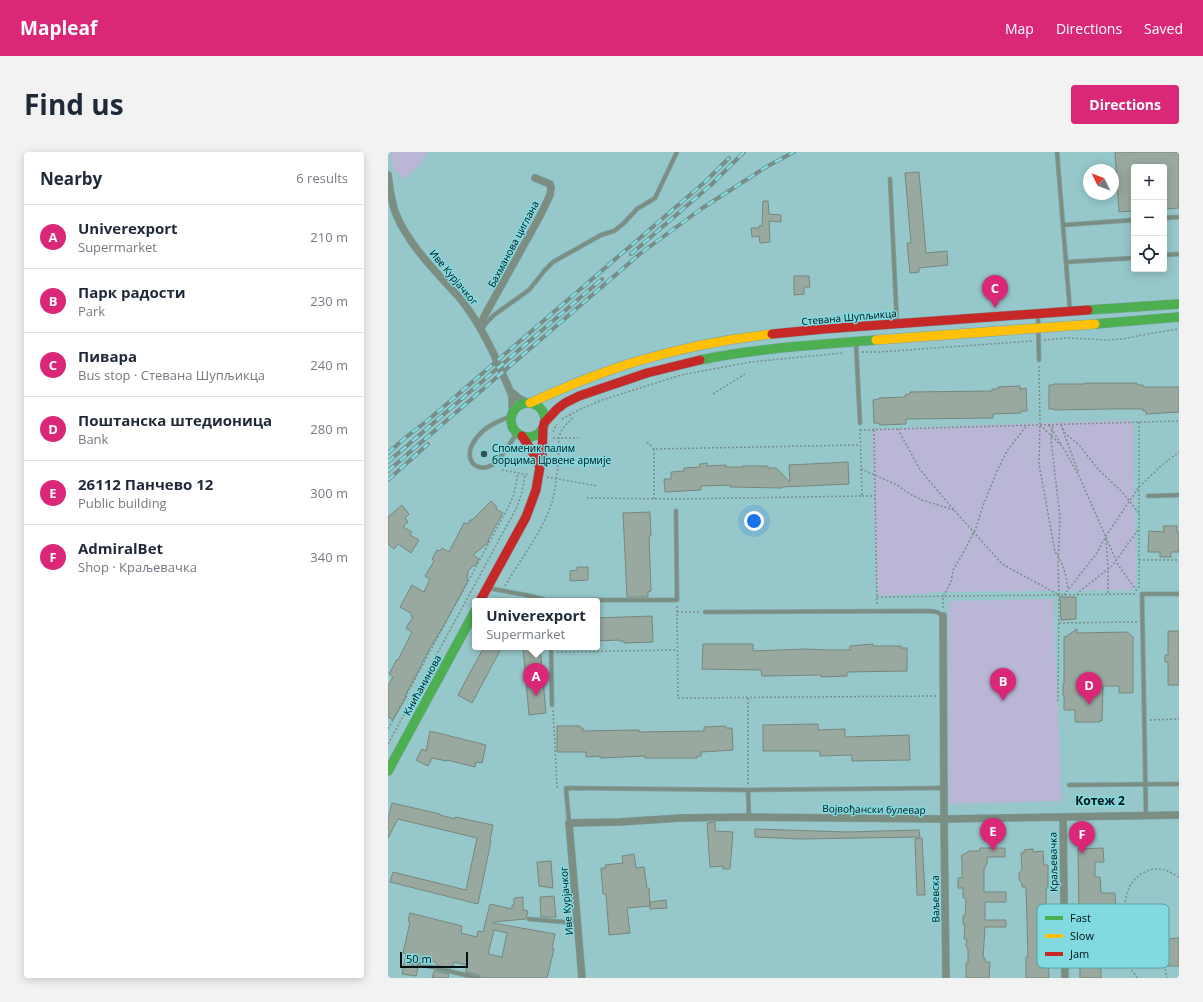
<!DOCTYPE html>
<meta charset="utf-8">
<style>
:root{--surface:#fff;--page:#f2f2f3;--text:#1f2937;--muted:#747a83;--line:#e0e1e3;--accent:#db2777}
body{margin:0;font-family:"Open Sans",sans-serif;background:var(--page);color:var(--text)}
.controls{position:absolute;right:12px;top:12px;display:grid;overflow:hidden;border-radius:4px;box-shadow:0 2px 10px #0003}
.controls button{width:36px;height:36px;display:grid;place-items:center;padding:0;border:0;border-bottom:1px solid var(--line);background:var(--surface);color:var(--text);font:20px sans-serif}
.compass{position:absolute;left:695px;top:12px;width:36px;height:36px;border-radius:50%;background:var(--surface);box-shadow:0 2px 10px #0003;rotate:313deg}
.scale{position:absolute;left:12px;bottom:10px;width:68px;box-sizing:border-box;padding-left:4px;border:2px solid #001214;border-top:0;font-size:11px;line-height:14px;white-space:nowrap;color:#001214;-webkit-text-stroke:3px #80dae0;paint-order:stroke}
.you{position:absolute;left:366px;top:369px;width:14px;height:14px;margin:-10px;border:3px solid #fff;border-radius:50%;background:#1a73e8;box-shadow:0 0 0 6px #1a73e833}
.badge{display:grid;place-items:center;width:26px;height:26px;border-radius:50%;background:var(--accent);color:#fff;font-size:13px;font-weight:700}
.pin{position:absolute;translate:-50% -33px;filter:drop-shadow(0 1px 2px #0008)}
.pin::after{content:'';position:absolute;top:21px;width:14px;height:12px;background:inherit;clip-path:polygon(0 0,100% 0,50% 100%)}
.popup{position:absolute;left:84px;top:446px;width:128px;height:52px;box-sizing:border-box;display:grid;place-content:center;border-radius:4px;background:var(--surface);filter:drop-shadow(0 1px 3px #0005);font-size:13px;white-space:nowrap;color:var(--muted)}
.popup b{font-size:15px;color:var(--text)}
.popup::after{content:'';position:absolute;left:50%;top:100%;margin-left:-8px;border:8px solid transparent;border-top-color:var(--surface)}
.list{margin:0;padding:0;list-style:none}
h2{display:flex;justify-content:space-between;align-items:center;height:52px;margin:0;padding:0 16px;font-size:17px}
h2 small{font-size:13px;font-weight:400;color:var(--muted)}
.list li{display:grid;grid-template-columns:26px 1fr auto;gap:12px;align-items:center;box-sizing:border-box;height:64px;padding:0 16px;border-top:1px solid var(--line)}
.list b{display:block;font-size:15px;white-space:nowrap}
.list p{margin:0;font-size:13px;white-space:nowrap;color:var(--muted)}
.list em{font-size:13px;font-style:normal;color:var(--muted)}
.icon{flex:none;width:22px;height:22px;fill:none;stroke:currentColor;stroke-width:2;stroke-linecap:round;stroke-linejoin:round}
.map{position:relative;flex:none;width:791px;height:826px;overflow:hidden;border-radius:4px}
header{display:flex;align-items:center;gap:24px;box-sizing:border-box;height:56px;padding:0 20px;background:var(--accent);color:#fff}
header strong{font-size:19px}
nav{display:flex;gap:22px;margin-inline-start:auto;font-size:14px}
.intro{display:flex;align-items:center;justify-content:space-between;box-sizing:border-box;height:96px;padding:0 24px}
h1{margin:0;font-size:28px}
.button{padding:10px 18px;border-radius:4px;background:var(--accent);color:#fff;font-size:14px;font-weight:700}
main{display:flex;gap:24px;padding:0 24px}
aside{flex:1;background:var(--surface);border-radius:4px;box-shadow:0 2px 10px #0003}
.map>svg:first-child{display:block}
.green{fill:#bab6d6}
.building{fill:#99a9a0;stroke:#76877c;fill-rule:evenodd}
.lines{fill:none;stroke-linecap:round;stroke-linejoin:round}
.lane-casing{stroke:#7fa3a5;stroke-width:5}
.street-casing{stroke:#7fa3a5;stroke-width:8}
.fast-casing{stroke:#7fa3a5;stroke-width:10}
.slow-casing{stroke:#7fa3a5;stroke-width:10}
.jam-casing{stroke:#7fa3a5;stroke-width:10}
.path{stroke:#77908a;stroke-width:1.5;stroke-dasharray:2 2;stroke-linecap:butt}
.lane{stroke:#7c8e82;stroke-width:3.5}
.street{stroke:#7c8e82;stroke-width:7}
.fast{stroke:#4caf50;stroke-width:9}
.slow{stroke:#ffc107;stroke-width:9}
.jam{stroke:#c62828;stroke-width:9}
.rail-casing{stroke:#758e89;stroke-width:4}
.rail{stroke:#80dae0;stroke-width:2.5;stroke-dasharray:8;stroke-linecap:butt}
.poi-dot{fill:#345154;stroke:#80dae0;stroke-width:1.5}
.labels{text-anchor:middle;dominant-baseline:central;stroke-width:3;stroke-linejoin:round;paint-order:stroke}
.street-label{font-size:10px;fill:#001214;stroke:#80dae0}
.poi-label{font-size:10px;fill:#001214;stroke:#80dae0;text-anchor:start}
.quarter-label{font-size:12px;font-weight:bold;fill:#001214;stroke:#80dae0}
.key{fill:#80dae0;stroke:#5a9ea3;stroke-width:1}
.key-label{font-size:11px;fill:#001214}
</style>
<header>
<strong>Mapleaf</strong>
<nav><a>Map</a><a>Directions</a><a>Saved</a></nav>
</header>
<div class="intro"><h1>Find us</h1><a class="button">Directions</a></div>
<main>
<aside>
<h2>Nearby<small>6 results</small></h2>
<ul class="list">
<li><span class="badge">A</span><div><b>Univerexport</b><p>Supermarket</p></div><em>210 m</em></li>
<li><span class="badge">B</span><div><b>Парк радости</b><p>Park</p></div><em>230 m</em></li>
<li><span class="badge">C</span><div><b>Пивара</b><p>Bus stop · Стевана Шупљикца</p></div><em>240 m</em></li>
<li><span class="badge">D</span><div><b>Поштанска штедионица</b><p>Bank</p></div><em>280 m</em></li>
<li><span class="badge">E</span><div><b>26112 Панчево 12</b><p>Public building</p></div><em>300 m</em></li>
<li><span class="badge">F</span><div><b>AdmiralBet</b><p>Shop · Краљевачка</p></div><em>340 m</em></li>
</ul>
</aside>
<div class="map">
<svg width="791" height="826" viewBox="0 0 791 826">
<rect width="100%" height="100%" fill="#96c7ca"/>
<path class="green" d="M3,0H40L32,13L16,27L5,17Z
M742,268L745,272L748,432L746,437L743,438L551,440L528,442L490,444L485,337L484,280L485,277Z
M665,447L674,649L561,652V449Z"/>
<path class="building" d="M727,0H791V56L776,57V15H746V59L731,60Z
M531,20L538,101L559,99L560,113L531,116V120L522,121L519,91H523L517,21Z
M375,49H380L381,62L393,63V70L381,69L382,90L372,91L371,84L364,85L363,76H371V74H374Z
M406,124H421L422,135H416V142L406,143Z
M697,231H749V233H755V235H791V260L758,262V259H755V257H720L666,258V257H661V233H666V232H697Z
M632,234V237L638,236L639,259H633V261L605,262V266L518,267V272L492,273L491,271H486L485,248L491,247V246L517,245V243L522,242V240L604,239V237H610V235Z
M460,310L461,332L394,335V336L342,335V333L313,334V338L277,340L276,327H283V320L296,319V316L312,315V312L319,311V314L338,313V315H355V314H380V316H388L402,330L401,313Z
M103,349L109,355L108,357L115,361L100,388L101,390L85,403L91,407L87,414L86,413L80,419L79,431L56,473L41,498L17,544H19L5,568L0,565V534L5,525L1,522L9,507L10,508L24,480L18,476L25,465L23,464L24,462L12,455L24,433L36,440L42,427L37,424L46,409L44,407L49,398L52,399L54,396L61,400L76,371L80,372L82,368H84Z
M14,353L21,362L17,366L20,370L15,375L24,380L22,383L31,388L23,401L10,392L6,397L0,392V365Z
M262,360L263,384H261L263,439L260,440V445H239L235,361Z
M775,374H789V380H791V400H783V405H772V400H760L761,379L776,380Z
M189,415H200V428L182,429V419L189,418Z
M672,445H688V467L673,468Z
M264,464L265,490L236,491V489H231V488L209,489V466Z
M689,477V481L739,480L745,485V541H731V534H715L714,569L712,568V570H687V558H676V543H675V532H676V485L679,484Z
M780,479H791V533H780V510H777V503H780Z
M315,492H365V499L417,497L439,498H462V494L485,492V494H513V496H519V519L459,520V524L433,525V523L374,524L373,518L314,517Z
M96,495H114L84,551L70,543Z
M135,495H152L158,561L141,563Z
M430,572V578L457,577V585L521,583L522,608L464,609V603L432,604V599H375V573Z
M169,574H192V576H195V579L251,578V580L316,579V575L337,574L338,576H344L345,598L313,600V604H309V606H257V604L212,606V604L198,605V600H169Z
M42,579L98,593L94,611L88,610L87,615L59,608V609L44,606L40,614L28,608L34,597L38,599Z
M4,651L52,662V663L67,667V665L105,673L102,688L103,689L90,752L2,730L5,720L78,738L89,686L10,667L0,686V667Z
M327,670V679L345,680L342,717H335V714L322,715L319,671Z
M367,677L459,680L531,678L532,685L412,687L367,685Z
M534,686L537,743H529L527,687Z
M592,696H617V705H599V712L596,717V740H618V750H597V768H618V775H597L595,806H597V810H602L601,826H578V811H580V797L578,794L579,787H576L577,772H575V764H577L578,746H575V736H570V726H574V707L573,704L581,699H592Z
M715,696L716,710H707V725H712L713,741H727L728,762H720V780H713V801H696L713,811V826H692L690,697Z
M645,697V700L655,699L656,713H660V736H658L659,805H660L661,826H638V805H640L638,737L637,735H634V731L631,728V721L634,718L633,701H636V698Z
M246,702L248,716L256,715L259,736H261L262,754L239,756L242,781L221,783L218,742H215L213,716H218L217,713L235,711L234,704Z
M163,709L165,736L151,734L149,710Z
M166,744L168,765H153L152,745Z
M135,745V758L140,759L138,767L105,770V771L167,782L164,797H166L159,826H93L91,823L78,820L79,813L66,810L65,814H63V816L48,813V810L32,806L31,809L22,807L20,810L22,813L30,815L28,824L14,822L18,802L15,801L22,770L20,769L22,761L74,774L73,781L89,785L90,779L95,780L102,752L124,757V753H126V746ZM106,778L119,781L114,805L100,802Z
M278,748L279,756L262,757V750Z
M791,786V814H776V812H770V791H776V787Z
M46,819L61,822L60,826H44Z"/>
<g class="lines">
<defs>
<path id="lane" d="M669,0L682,159
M502,27L509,172
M776,66L791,65
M675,73L746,68
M776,103L791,102
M679,110L746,106
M650,163L651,208
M93,178L99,170L106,163L141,138L157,118L165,110L213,83L226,79L235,72L249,57L267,46L289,0
M468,191L472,271
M123,264C114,268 104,271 96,278C89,284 80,295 82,305C84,316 96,318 104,313C115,305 122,291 129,281
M760,344L791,343
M100,436L138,443L162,449
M162,448H289L288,359
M317,460L540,459L549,460L555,464
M163,495L164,553
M681,633L791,632
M360,638L361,665
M758,664L754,442H791
M181,671L178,636L360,638L556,636
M141,767L189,771
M23,810L90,826"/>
<path id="street" d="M0,23C2,36 3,50 8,62C20,92 48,120 70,144C90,168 103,194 115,223C118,230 122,237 124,245C124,250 124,255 125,260
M92,174L98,161L152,64L162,43L163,36L162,32L147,26
M122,239L132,247L140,251
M555,464L556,667L558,826
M675,665L677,826
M194,826L181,671L231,670L293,666L361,665L556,667L791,663"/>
<path id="fast" d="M700,158L791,152
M707,172L791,165
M312,208C370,196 429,193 488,188
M123 268a17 17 0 1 1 34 0a17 17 0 1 1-34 0Z
M0,619L87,459"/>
<path id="slow" d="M488,188L707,172
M142,251C177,235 213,220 250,209C293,196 338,187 384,182"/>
<path id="jam" d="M384,182L436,177L700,158
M156,271L169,257L177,251L191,244L259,221L312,208
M134,284L147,304L152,315
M92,449L138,365L148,338L154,303L155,275"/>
</defs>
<use href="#lane" class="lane-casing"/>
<use href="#street" class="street-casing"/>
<use href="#fast" class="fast-casing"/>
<use href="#slow" class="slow-casing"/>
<use href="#jam" class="jam-casing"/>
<path class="path" d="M656,188L680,186L719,188L734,187L765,181L791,177
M474,200H491L644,189
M651,214L652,273L651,312L667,400C676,413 678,422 680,438
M325,242L357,222
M174,267L193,257L214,248L293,223L363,210L454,201
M751,270V436
M652,273L675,295L692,326L730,413L749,439
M661,273L673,292
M673,273L677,281L692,294L709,316L735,341L751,361
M674,276L690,319
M510,277L531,316L538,325L566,358L614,412L671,443L670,413L672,365L663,288L665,273
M472,278L791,269
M486,278L489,454
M165,280L169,272
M165,286H190
M259,290L266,297
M473,317L509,333L522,342L534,348L566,358
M114,318L141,323
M159,325L210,334
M474,344H487
M199,346L288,347L474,344L472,277
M266,347V297L472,293
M718,387L720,416V443
M751,408H791
M117,434C133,406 154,381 164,350C169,332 171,305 171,286C173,277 177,273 184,267L181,262
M676,443L709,401L718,384L751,335L774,313L791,300
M689,443L692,439L724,414L750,378
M489,445L749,442
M289,454L290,546L548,544
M555,456V445L563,430L565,418L573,405L588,376L595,354L609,319L619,299L639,273
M289,460H311
M671,471L749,470
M169,500L289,498
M360,546V632
M670,549L671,443
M165,558L169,635H172
M762,568L791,567
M0,577L122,352L126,342L130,321
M0,592L129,355L134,340L137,322
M777,817L779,826
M749,826C745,819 738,812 736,805C732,789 734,747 743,732C749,723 760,716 771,717C779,717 784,722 791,725"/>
<use href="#lane" class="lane"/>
<use href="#street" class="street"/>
<use href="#fast" class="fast"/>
<use href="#slow" class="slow"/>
<use href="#jam" class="jam"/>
<defs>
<path id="rail" d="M243,102L324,32L356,0
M0,301L17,286L39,269L317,30L341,6
M0,310L214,127
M0,319L253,101L313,57L378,15L406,0
M0,328L40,292"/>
</defs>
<use href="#rail" class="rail-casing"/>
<use href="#rail" class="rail"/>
</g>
<circle class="poi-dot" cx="96" cy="302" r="4"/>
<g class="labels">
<g class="street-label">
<text transform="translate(125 92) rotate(-62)">Бахманова циглана</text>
<text transform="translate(66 125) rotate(50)">Иве Курјачког</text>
<text transform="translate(461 165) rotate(-5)">Стевана Шупљикца</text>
<text transform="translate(34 533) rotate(-61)">Книћанинова</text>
<text transform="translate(486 657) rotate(1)">Војвођански булевар</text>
<text transform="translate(665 710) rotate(-91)">Краљевачка</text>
<text transform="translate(547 747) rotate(-91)">Ваљевска</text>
<text transform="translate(178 749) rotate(-95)">Иве Курјачког</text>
</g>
<g class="poi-label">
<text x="104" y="296">Споменик палим<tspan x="104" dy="12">борцима Црвене армије</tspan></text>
</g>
<g class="quarter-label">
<text x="712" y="648">Котеж 2</text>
</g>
</g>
<rect x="649" y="752" width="132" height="64" rx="6" class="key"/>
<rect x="657" y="764" width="18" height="4" fill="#4caf50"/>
<rect x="657" y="782" width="18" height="4" fill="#ffc107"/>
<rect x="657" y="800" width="18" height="4" fill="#c62828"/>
<g class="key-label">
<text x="682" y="770">Fast</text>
<text x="682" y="788">Slow</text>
<text x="682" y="806">Jam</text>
</g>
</svg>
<div class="controls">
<button>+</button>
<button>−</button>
<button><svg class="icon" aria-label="locate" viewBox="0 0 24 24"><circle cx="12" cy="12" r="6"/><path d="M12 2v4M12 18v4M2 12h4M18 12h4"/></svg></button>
</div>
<svg class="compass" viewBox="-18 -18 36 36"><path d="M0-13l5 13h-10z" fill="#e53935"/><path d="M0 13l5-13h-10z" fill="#747a83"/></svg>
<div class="scale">50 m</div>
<div class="you"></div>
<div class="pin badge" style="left:148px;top:544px">A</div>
<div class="popup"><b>Univerexport</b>Supermarket</div>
<div class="pin badge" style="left:615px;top:549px">B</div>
<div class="pin badge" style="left:607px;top:156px">C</div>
<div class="pin badge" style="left:701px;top:553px">D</div>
<div class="pin badge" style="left:605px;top:699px">E</div>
<div class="pin badge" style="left:694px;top:702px">F</div>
</div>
</main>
